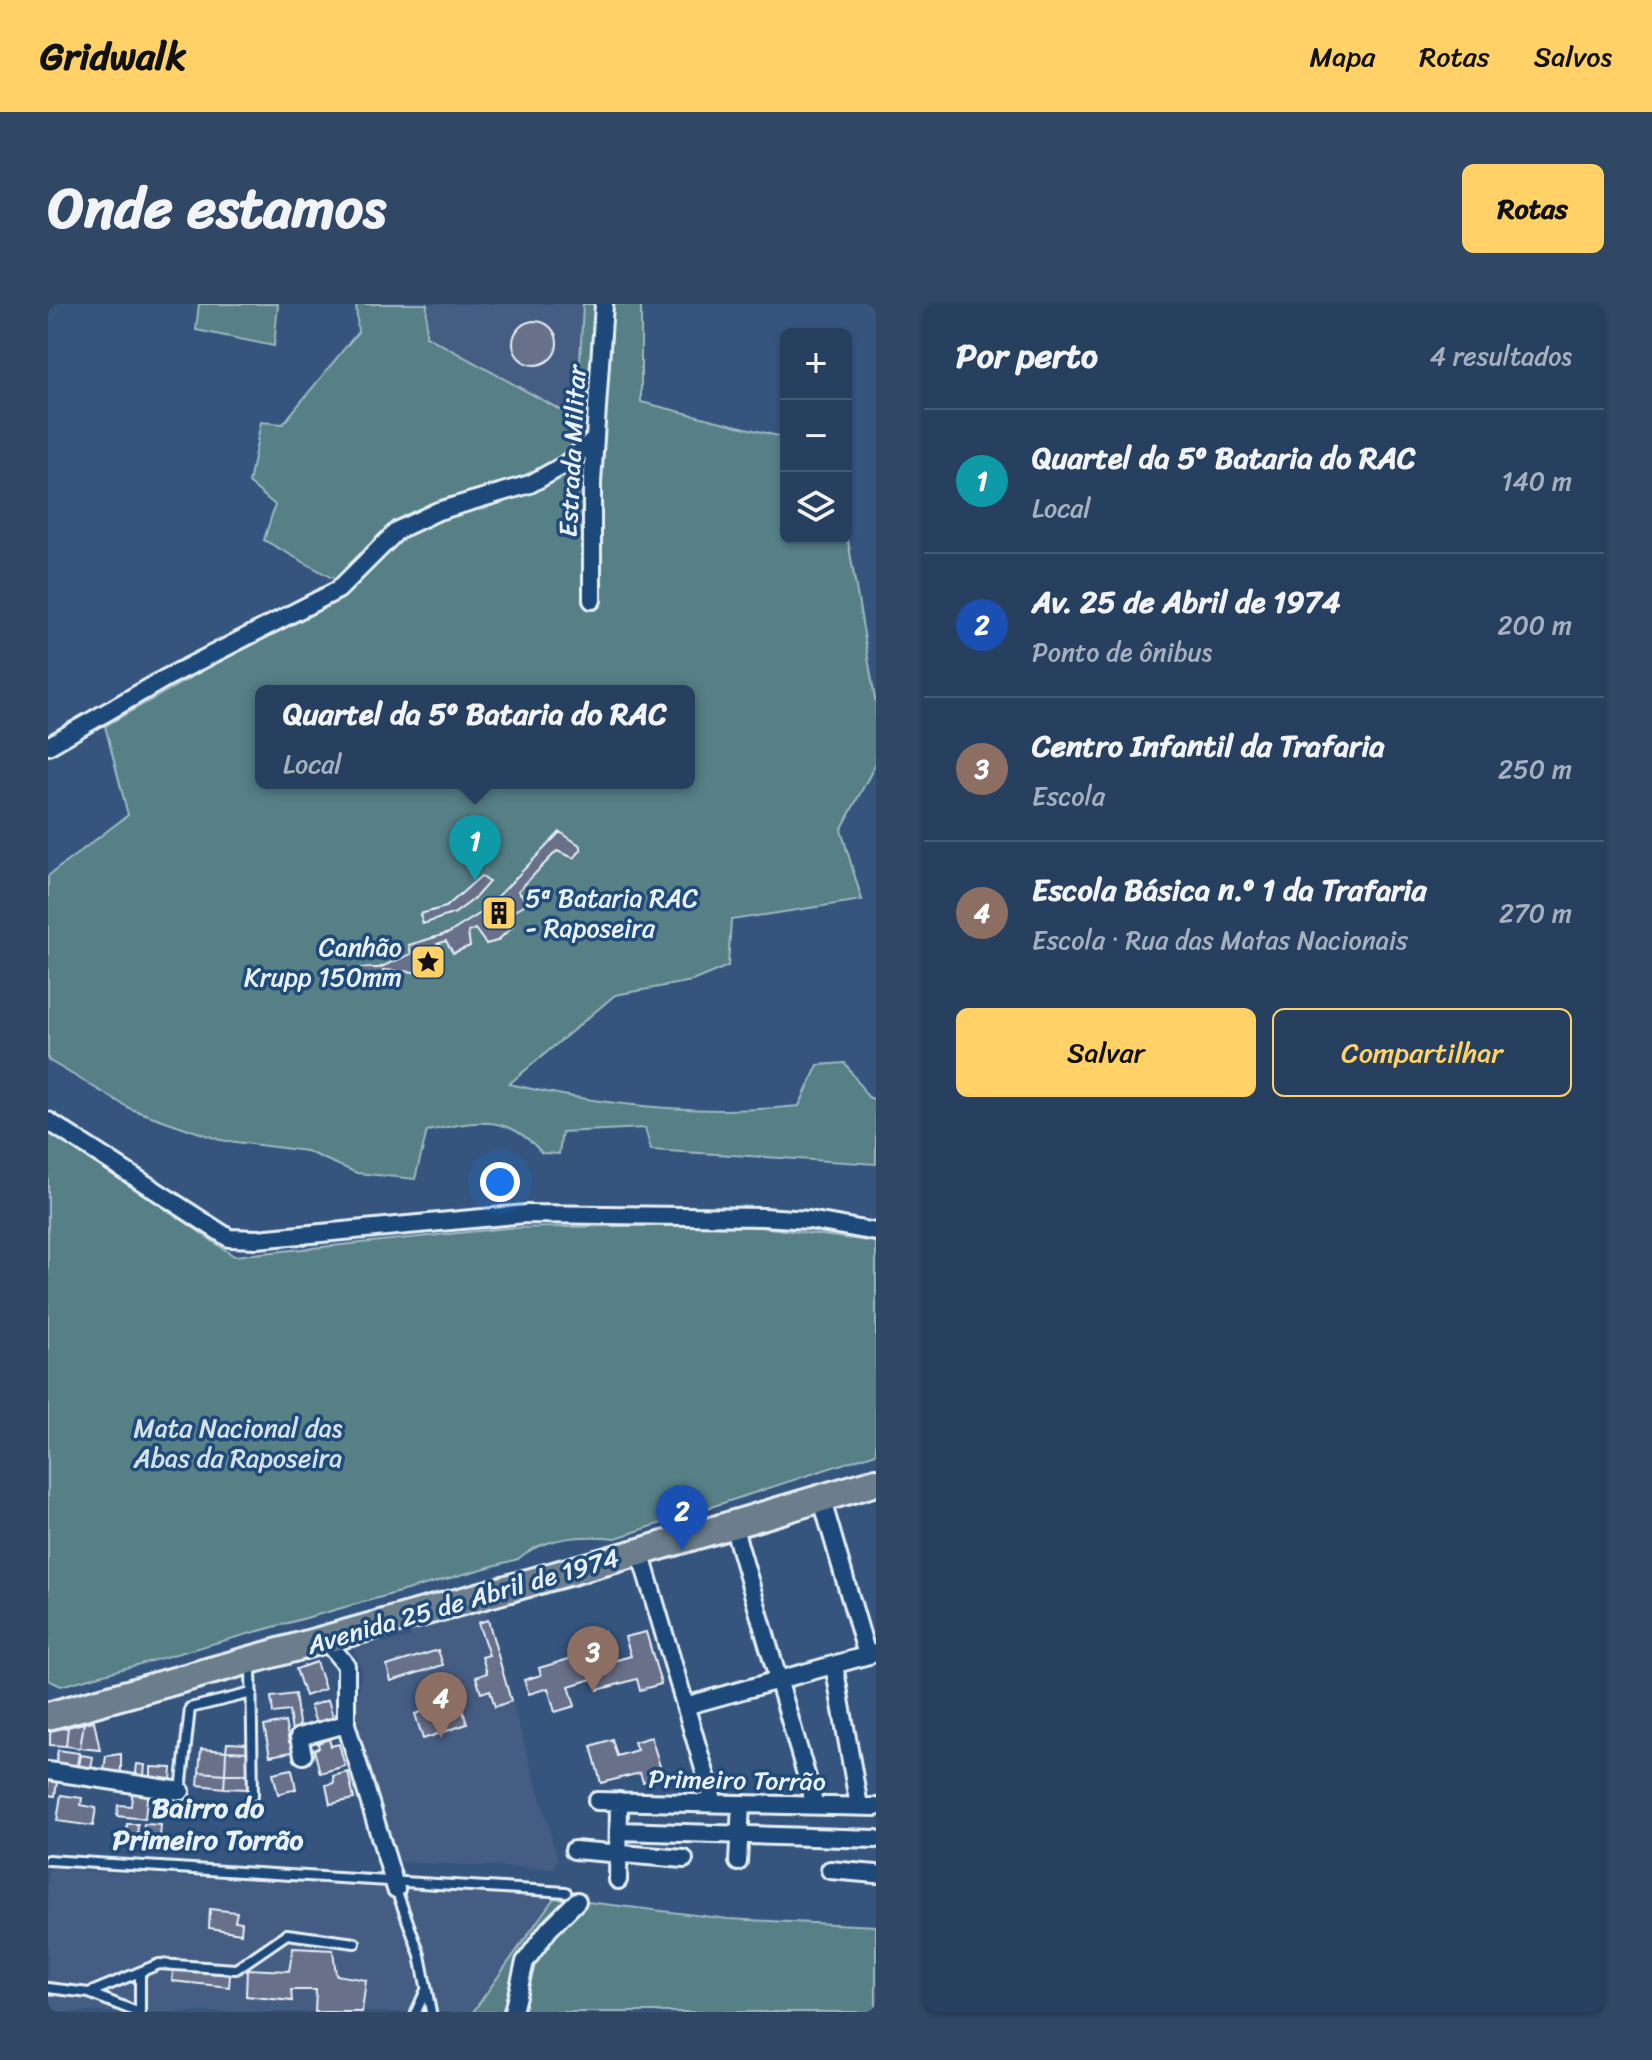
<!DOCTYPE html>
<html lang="pt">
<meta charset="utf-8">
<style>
:root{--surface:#28405f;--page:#304765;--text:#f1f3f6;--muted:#a5afbd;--line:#445974;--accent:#ffd166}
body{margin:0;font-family:Sriracha,sans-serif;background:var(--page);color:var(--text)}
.controls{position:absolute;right:24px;top:24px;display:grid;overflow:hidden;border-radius:12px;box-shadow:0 2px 6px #0004}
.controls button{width:72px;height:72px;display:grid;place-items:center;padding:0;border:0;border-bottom:2px solid var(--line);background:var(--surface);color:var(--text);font:40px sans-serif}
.you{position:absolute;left:452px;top:878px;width:28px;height:28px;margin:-20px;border:6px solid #fff;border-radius:50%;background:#1a73e8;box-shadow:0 0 0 12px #1a73e833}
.badge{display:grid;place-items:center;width:52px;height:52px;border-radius:50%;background:var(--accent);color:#fff;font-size:26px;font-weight:700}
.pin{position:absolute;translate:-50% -66px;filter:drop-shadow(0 2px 4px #0008)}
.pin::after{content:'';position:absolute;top:42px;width:28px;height:24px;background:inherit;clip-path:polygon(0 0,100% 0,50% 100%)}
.popup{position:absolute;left:207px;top:381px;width:440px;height:104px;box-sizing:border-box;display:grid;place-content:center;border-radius:12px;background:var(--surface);filter:drop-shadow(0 2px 6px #0005);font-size:26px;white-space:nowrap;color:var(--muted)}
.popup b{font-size:30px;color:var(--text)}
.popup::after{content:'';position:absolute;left:50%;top:100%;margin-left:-16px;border:16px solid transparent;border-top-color:var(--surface)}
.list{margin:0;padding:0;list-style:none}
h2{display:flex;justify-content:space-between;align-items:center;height:104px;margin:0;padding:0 32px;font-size:34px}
h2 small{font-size:26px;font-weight:400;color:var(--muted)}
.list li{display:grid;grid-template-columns:52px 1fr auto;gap:24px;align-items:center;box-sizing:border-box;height:144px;padding:0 32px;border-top:2px solid var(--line)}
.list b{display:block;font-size:30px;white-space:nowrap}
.list p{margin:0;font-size:26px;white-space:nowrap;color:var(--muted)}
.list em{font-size:26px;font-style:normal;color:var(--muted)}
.actions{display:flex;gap:16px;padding:24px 32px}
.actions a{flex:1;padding:18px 0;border:2px solid var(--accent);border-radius:12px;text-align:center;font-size:28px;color:var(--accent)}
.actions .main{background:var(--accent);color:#111}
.icon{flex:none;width:44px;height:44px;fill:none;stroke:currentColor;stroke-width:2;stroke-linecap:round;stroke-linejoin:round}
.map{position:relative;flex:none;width:828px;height:1708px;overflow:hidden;border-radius:12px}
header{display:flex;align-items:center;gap:48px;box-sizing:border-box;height:112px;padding:0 40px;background:var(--accent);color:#111}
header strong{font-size:38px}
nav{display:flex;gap:44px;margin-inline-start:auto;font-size:28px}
.intro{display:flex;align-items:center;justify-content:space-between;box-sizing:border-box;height:192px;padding:0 48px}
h1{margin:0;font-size:56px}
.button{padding:20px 36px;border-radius:12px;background:var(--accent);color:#111;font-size:28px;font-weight:700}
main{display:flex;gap:48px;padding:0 48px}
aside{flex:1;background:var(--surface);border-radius:12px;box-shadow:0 2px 6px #0004}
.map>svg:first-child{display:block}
.built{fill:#445d82}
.green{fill:#567f86;stroke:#9fb8bf;stroke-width:2;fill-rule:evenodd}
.building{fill:#676f8a;stroke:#e8f1f8;stroke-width:2}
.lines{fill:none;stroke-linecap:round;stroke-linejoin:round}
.lane-casing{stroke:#e8f1f8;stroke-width:14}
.street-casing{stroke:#e8f1f8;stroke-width:22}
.primary-casing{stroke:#e8f1f8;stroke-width:32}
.lane{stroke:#1f4a7a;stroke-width:8}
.street{stroke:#1f4a7a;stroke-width:16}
.primary{stroke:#6c7d8b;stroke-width:26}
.labels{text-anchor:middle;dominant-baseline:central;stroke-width:7;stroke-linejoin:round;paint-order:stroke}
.street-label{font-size:26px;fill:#e8f1f8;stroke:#1f4a7a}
.poi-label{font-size:26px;fill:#e8f1f8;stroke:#1f4a7a;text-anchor:start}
.park-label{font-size:26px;fill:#d2e0e7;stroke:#1f4a7a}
.neighbourhood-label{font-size:28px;font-weight:bold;fill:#e8f1f8;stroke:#1f4a7a}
</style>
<header>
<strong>Gridwalk</strong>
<nav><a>Mapa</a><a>Rotas</a><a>Salvos</a></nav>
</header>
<div class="intro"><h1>Onde estamos</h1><a class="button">Rotas</a></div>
<main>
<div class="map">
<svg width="828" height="1708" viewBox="0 0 828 1708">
<rect width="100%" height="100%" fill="#35557f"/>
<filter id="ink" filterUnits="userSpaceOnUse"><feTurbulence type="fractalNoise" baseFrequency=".0125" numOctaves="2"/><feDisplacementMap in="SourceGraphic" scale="16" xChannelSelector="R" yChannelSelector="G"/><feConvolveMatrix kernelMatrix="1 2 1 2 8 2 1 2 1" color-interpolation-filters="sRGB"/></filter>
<g filter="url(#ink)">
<path class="built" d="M379,0H535L529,116L378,32Z
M437,1305L510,1556L506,1565L352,1558L346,1552L313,1445L308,1405L314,1367L304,1339L323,1335L334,1339L361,1334L364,1326Z
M0,1565L285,1581L506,1594L425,1708H0Z"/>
<path class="green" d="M151,0H230L226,42L148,26Z
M308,0H379L378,32L529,115L535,0H593V98L738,134V234H798V225L828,400V459L793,526L814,596L683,616L680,662L644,677L567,691L461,780C556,802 654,812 751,802L770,761L797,759L820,793L828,796V860L603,846L597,824L514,828L511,850L494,849C458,807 427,818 379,827L367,875L309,869L258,847L172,836L83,805L0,756V572L80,511L57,422L302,284L216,236L227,201L201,179L213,118L235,120L310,28ZM213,387H641V479H213Z
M0,823L186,952L459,924L690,920L828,938V1149L568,1234C536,1231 495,1233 470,1255L13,1382L0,1376Z
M506,1594L680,1615L828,1622V1708H425Z"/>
<path class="building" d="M465 39a22 22 0 1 1 44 0a22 22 0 1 1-44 0Z
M512,528L533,542V546L526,554L509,547L470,587L480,598L459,612L465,622L449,637L438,640L427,625L420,628L422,642L405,649L398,637L389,640L395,661L384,669L335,666L337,676L331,686L321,687L310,682L306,673L308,664H331L363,650L361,641L401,629L436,607Z
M433,572L441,578L426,595L407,609L375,620L372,610L398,603Z
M440,1316L463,1397L447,1403L442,1386L433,1389L428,1373L439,1369L434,1353L441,1351L430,1319Z
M556,1328L565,1357L583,1352L577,1333L598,1328L613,1380L592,1386L589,1375L550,1386L547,1374L521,1382L527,1402L507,1408L500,1384L481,1390L476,1376L493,1371L491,1364L541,1349L536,1334Z
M390,1346L395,1361L343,1377L339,1362Z
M268,1358L277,1385L257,1392L248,1365Z
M247,1390L252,1427L244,1428L241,1407L225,1409L223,1393Z
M411,1395L419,1420L375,1435L367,1410Z
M280,1396L286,1416L269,1422L262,1402Z
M46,1417L52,1446L32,1444L36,1419Z
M237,1418L241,1438L247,1437L249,1447L222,1452L216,1422Z
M36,1419L32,1444L18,1442L20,1423Z
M20,1423L18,1442L2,1441V1427Z
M603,1433L615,1472L595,1478L592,1469L553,1479L543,1442L564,1435L569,1452L589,1446L586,1438Z
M281,1435L283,1442L291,1440L297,1462L272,1469L266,1445L271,1444L270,1439Z
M179,1439L201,1440V1448L178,1447Z
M153,1445L178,1447L177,1470L151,1468Z
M10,1446L31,1449L28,1467L7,1464Z
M178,1447L201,1448L200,1470H177Z
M73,1450V1476L55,1473L58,1452Z
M33,1451L45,1453L42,1470L30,1468Z
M89,1460L97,1461L96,1472L101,1473V1480L87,1478Z
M103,1463L124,1464L123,1477L103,1476Z
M244,1465L248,1485L230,1490L225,1469Z
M151,1468L177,1470L176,1484L150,1481Z
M300,1468L306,1495L282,1500L278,1481L286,1479L285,1472Z
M0,1470L10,1471L7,1492L0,1491Z
M177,1470H200L199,1485L176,1484Z
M85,1483L113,1487V1495L99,1493L97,1515L69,1512L70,1501L83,1502Z
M13,1491L34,1494L33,1501L48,1504L45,1522L9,1517Z
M79,1520H90L89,1537L78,1536Z
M96,1520L113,1521L112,1533L95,1531Z
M162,1605L189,1608L187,1617L194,1618L193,1629L161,1624Z
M245,1644L285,1646L288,1671L318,1676L314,1708H267L268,1686H243L244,1697L198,1692L199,1665L241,1667Z
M125,1665L182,1671L181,1683L124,1677Z"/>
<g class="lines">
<defs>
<path id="lane" d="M203,1360L205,1491
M133,1487L142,1404L204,1389
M0,1556L518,1588
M348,1585L372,1651L383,1708
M92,1669V1708
M0,1684L41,1689L89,1708
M41,1689L111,1660L188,1665L239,1630L307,1639
M368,1708L378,1686"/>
<path id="street" d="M544,296V178L556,0
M0,442L116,375L290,286L350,226L390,207L482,180L518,160L546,135
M0,817L181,934L209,935L478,910L715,913L761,916L828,928
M773,1193L819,1351
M685,1221L767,1501
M592,1248L666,1499
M277,1336L298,1361V1420L348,1585
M786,1361L811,1502
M637,1402L828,1349
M255,1451L251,1433L298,1420
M0,1467L133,1487
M549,1497L828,1503
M571,1527L828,1535
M526,1546L636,1555
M690,1558L693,1500
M782,1566L828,1570
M570,1576L571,1497
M465,1708L477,1658L501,1625L529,1597"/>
<path id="primary" d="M0,1412L592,1248L828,1178"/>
</defs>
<use href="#lane" class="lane-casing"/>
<use href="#street" class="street-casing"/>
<use href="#primary" class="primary-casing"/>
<use href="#lane" class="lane"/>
<use href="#street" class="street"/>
<use href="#primary" class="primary"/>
</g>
</g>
<defs>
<symbol id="building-square" viewBox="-11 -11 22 22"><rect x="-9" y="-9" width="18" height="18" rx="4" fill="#ffd166" stroke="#1f4a7a"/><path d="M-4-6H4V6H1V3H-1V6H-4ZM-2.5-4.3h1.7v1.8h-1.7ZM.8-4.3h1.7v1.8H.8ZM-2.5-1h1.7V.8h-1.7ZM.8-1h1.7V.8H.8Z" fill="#111"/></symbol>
<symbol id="sight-square" viewBox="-11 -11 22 22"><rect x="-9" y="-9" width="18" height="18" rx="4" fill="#ffd166" stroke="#1f4a7a"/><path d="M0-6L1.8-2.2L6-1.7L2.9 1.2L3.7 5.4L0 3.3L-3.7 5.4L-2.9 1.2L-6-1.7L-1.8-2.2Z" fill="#111"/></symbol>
</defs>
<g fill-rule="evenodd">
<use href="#building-square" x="431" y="589" width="40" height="40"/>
<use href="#sight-square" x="360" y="638" width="40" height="40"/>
</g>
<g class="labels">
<g class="street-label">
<text transform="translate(524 147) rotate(-87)">Estrada Militar</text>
<text transform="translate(415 1297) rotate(-16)">Avenida 25 de Abril de 1974</text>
<text transform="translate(689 1476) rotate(1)">Primeiro Torrão</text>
</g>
<g class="poi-label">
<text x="477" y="594">5ª Bataria RAC<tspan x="477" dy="30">- Raposeira</tspan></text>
<text x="354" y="643" text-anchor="end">Canhão<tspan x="354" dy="30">Krupp 150mm</tspan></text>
</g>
<g class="park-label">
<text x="190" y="1124">Mata Nacional das<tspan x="190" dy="30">Abas da Raposeira</tspan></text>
</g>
<g class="neighbourhood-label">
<text x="160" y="1503">Bairro do<tspan x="160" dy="32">Primeiro Torrão</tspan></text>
</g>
</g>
</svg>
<div class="controls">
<button>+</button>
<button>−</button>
<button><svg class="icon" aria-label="layers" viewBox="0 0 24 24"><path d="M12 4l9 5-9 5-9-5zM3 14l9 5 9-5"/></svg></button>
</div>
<div class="you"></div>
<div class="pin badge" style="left:427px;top:577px;background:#0f9aa8">1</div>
<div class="popup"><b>Quartel da 5º Bataria do RAC</b>Local</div>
<div class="pin badge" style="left:634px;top:1247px;background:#1a4fb4">2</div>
<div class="pin badge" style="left:545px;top:1388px;background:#8d6e63">3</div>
<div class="pin badge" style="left:393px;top:1434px;background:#8d6e63">4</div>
</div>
<aside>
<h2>Por perto<small>4 resultados</small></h2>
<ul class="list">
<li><span class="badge" style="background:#0f9aa8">1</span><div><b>Quartel da 5º Bataria do RAC</b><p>Local</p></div><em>140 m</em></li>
<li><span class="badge" style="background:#1a4fb4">2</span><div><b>Av. 25 de Abril de 1974</b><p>Ponto de ônibus</p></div><em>200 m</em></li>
<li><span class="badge" style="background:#8d6e63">3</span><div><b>Centro Infantil da Trafaria</b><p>Escola</p></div><em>250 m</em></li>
<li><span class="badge" style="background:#8d6e63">4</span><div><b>Escola Básica n.º 1 da Trafaria</b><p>Escola · Rua das Matas Nacionais</p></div><em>270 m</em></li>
</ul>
<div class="actions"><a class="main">Salvar</a><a>Compartilhar</a></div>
</aside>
</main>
